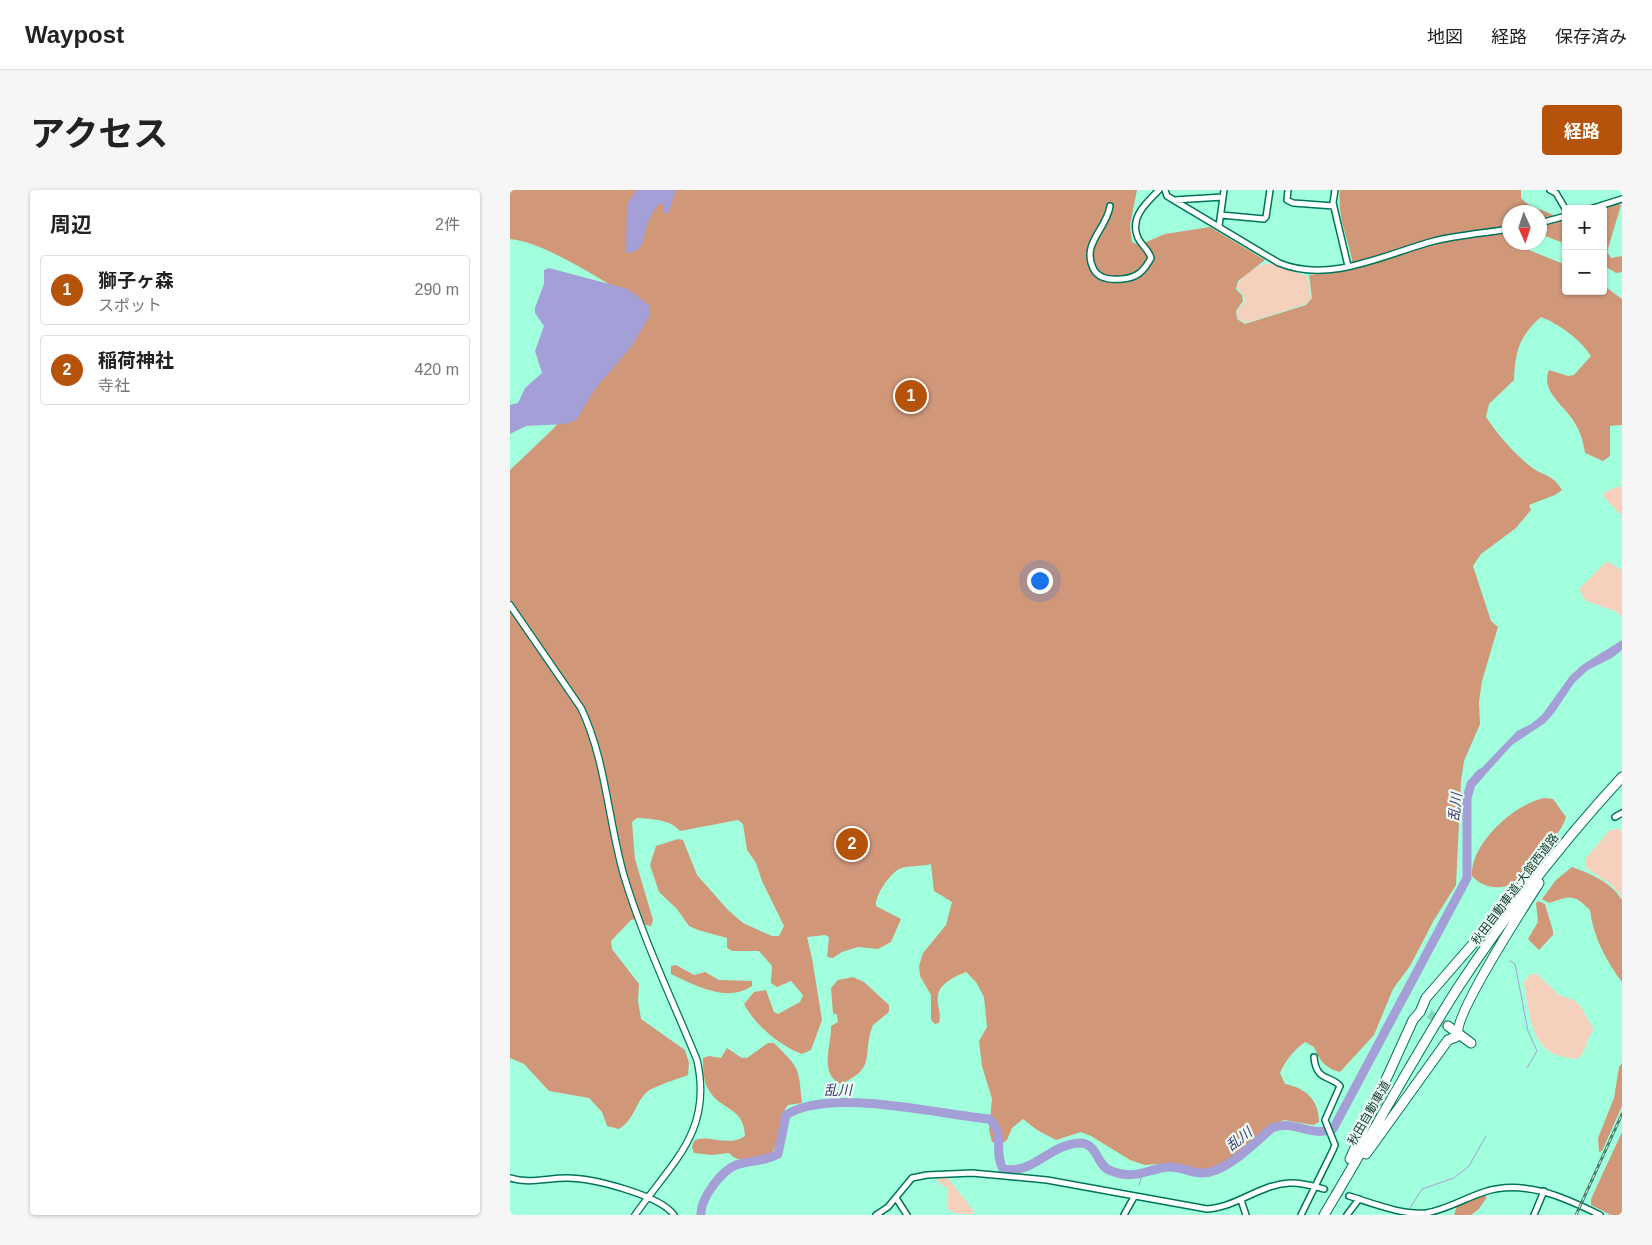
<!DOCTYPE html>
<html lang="ja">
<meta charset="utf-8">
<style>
:root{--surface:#fff;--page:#f6f6f6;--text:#222;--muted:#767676;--line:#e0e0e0;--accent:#b45309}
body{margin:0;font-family:Arial,"Noto Sans JP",sans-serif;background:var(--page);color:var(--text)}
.controls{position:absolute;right:15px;top:15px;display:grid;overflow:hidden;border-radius:5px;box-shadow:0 1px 4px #0004}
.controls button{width:45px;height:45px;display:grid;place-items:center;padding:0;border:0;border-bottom:1px solid var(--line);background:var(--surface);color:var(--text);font:25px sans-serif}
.compass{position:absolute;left:992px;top:15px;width:45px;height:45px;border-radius:50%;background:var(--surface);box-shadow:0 1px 4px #0004;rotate:177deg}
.you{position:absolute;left:529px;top:390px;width:18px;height:18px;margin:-12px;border:4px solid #fff;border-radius:50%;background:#1a73e8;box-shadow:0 0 0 8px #1a73e833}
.badge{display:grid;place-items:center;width:32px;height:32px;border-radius:50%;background:var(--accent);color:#fff;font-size:16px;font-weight:700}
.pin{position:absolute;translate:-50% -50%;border:2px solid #fff;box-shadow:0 1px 5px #0006}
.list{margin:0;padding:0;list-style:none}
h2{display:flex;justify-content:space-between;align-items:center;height:65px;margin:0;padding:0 20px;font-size:21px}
h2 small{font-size:16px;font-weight:400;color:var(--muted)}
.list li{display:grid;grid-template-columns:32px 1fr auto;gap:15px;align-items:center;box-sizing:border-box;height:70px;margin:0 10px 10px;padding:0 10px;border:1px solid var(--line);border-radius:5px}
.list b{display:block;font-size:19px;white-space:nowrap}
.list p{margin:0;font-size:16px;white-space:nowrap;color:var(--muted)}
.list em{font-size:16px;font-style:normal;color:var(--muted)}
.map{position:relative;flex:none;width:1112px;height:1025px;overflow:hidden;border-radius:5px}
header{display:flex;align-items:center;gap:30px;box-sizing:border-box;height:70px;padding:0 25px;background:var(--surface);border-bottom:1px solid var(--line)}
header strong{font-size:24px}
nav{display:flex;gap:28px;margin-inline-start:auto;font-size:18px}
.intro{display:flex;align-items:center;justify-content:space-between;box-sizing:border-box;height:120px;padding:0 30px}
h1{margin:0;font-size:35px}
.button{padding:12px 22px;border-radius:5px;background:var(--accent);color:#fff;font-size:18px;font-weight:700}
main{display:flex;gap:30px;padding:0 30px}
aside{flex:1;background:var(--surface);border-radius:5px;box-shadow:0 1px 4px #0004}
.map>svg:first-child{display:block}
.green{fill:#f5d0bd}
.forest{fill:#d09779}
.water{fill:#a59fd7}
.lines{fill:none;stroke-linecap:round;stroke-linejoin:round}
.stream{stroke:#a59fd7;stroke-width:1}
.river{stroke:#a59fd7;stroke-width:9}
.minor-tunnel{stroke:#85d7b9;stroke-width:5;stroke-dasharray:5 2.5;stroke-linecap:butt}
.motorway-tunnel{stroke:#85d7b9;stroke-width:9;stroke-dasharray:9 4.5;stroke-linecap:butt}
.minor-casing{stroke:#007459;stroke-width:8}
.tertiary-casing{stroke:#007459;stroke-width:8}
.motorway-casing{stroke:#007459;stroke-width:11}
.minor{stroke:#fff;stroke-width:5}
.tertiary{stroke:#fff;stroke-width:5.5}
.motorway{stroke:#fff;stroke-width:9}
.rail-casing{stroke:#47836f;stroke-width:3}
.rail{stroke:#eafaf3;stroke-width:1;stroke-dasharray:4;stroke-linecap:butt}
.labels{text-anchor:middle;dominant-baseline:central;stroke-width:4.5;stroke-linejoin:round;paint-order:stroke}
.street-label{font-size:12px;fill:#0f372b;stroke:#eafaf3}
.water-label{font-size:14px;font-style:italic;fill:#403376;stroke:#eafaf3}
</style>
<header>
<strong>Waypost</strong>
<nav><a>地図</a><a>経路</a><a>保存済み</a></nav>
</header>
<div class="intro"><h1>アクセス</h1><a class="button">経路</a></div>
<main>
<aside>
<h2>周辺<small>2件</small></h2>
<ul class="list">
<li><span class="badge">1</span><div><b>獅子ヶ森</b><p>スポット</p></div><em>290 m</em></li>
<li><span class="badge">2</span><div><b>稲荷神社</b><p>寺社</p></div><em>420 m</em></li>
</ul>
</aside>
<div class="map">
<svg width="1112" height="1025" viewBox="0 0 1112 1025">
<rect width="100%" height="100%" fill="#a2ffdd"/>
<path class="green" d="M759,73L797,86L801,108L796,114L736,133L727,128V121L735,111L733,104L727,98C730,86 747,75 759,73Z
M1106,297H1112V326L1093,306V303Z
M1098,372L1112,380V427L1105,421L1076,411L1069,399L1095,373Z
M1108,638L1112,642V707L1102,695L1076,678L1075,669L1099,641Z
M1021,784H1027L1049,805L1064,810L1071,817L1084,840C1075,849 1077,861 1068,869C1020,867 1021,831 1014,794L1015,790Z
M427,987H437L463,1020V1024C427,1025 441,1016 437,998L427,991Z"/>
<path class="forest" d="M0,0H627L620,35L622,52L629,55L655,44L700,37L755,70L728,91L726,99L732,105L733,111L726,121L727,129L735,134L796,115L802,108L799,85L834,81L843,75C838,47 827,28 830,0H1011V8C1023,22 1038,18 1050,31L1056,29V54L1030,44V22H999V52L1013,53L1019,60L1056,75V101H1093V95L1112,109V235L1100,236V266L1093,271L1075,263C1073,250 1070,241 1063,230C1052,214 1030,200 1039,180L1058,186L1064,185L1081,166C1070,149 1049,134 1031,127C1009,146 1005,162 1004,190L979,214L976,227C989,246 1005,265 1024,279C1036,286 1045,287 1052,300L1045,305L1019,315L1021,320L1006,338L971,364L963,376L981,431L988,437L972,491L969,512L970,534L954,571L951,591L946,695L924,730L900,776L883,799L864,845L830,882C815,878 810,871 804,857L795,852C784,860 775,871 770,883L775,894C796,898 809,910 809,932L803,935L774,930L760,936L713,974L698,980H683L662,973L635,975L620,970L581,946L571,942L546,950L527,940L513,929L502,938L497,950L493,953L482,952L479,940L482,909L472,876L469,851L477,837L474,807L466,792L456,782C446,786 430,793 428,805C426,815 432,823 429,833L425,834L421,830V805L410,786L409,776L413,763L436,735L442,712L424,701L421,674C411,677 398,675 389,679C379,685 365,705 366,716L391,729L381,752L368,759L348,757L332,762L323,768L317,767L319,747L315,745L297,747L302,768L312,830L301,860L292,864C270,856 245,835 234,814L244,802L256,800L264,822L268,824L290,812L293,805L281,791L267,797L261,793L262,776L249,761H222L217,758V748L188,740L179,736L167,719L149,702L140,675L146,656L168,649L173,650L187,685L218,720L233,733L262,746H269L274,736L252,691L246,673L237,660L233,634L228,630L170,641C160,629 141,629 127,628L122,632L125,669L143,730L141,736L135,735L131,728L121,730L101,751L102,759L129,794L128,811L131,829L175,860L179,873L178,885C170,888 142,897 137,902C124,914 126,928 109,939L97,936L92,922L79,908L39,901L14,874L0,868V280L42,240L73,205L118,105C87,88 34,52 0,49Z
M1107,14L1111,15L1097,62L1101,68L1112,66V82L1106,83L1093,75V19H1091Z
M1034,608L1043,609L1056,627C1052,641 1041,651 1032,661C1025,670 1019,682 1010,689C995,701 975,700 962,686C960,654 1004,614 1034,608Z
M1062,677C1081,684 1101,692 1112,710V792C1096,771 1083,746 1080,720C1063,703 1060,706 1039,713L1032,709L1046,690Z
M1028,711L1035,714L1043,741V745L1029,760L1018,749L1028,732L1026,713Z
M166,775L184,785L195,782L209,790L242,791V796C217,813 186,796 161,784V776Z
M343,787L354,792L379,815V822L363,835C351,866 368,877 331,894C308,884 322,854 321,836L328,832L327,825L323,823L321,798L328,790Z
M258,853H264C291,880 288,876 292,913L278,915C261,936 278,972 240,970C231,970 225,970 219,963L202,965L184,963L182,957L184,951C196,943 219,958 235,946C234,916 210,921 198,899C193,891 193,876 193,868L199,866L211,868L217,858L232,868H237Z
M1112,873V916L1092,961L1089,962L1088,948L1104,908L1109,877Z
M1112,942V1025H1101L1081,1015V1009Z
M972,1005L977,1007L969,1019L961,1025H944L947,1016Z"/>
<path class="water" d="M127,0H166L159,22L154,24L153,14H149C144,20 137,31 136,39C132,53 133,62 116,63L117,14Z
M39,78L118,99L140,116L139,127L121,157L85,199L66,230L56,234L16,236L0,244V215L8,213L15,198L32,183L25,161L34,136L25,123V118L34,94V80Z
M1112,450V460L1102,468L1078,480L1064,493L1044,523L1035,533L1002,555L966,595L961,589L1007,541L1021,534L1032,525L1060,486L1072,475Z"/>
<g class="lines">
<path class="stream" d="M1000,771L1005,774L1018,841L1027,861L1017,878
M629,995L632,985
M900,1018L912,999L944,988L959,976L976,946
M610,1025L614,1019"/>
<path class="river" d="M191,1025C190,1009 211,981 226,975C240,970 254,972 268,964L276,925C320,897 427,924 479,929C496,943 483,962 493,979C524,985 539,954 570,953C587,953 587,975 599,980C624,991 634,980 658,977C670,976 680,983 692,983C715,984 744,953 762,938C783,929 802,948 823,939L957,688V608L961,594L971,583"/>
<path class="minor-tunnel" d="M814,999L839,1006"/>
<path class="motorway-tunnel" d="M919,824L938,836"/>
<defs>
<path id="minor" d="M655,0L657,6L769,73C820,94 875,64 924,51C948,45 975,43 999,39
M778,0L777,10L783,13L824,16
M825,0L823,13L838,76
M1040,0L1046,3L1056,20
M664,10L713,7
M600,16C597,39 570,54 584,80C590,90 602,90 612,89C627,88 634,81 641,68C639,60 632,56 628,48C619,28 636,13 649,0
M1080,19L1112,9
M711,25L754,29L756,27L760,0
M1030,33L1056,26
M709,36L714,0
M1105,627L1112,623
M0,988C19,994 37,988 57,988C82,988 150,1005 164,1025
M839,1006C862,1013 891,1025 916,1023C936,1020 955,1008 974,1002C1014,989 1054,1007 1090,1025
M386,1008L397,1025
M731,1010L736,1025
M366,1025L378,1017L402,988L417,985L462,983L537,990L697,1019C727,1017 749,995 779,993C791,992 803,996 814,999
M614,1025L624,1007
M791,1025L823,960L825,955L815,930L830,896C821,885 806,892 804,867
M837,1025L849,1009
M1024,1025L1034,1001"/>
<path id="tertiary" d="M0,415L71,518C96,570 98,631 114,686C133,749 162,809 187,870C203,941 163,971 125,1025"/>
<path id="motorway" d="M938,836L961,853
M948,844C944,825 1015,715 1029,693
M856,964L938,850L946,847
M840,969L903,830L910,822L916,808L1020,688
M814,1025C860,949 901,871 949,796C998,722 1052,652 1112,587"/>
</defs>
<use href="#minor" class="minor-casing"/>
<use href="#tertiary" class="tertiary-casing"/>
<use href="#motorway" class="motorway-casing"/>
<use href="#minor" class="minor"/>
<use href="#tertiary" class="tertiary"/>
<use href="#motorway" class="motorway"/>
<defs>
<path id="rail" d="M1066,1025L1112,924"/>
</defs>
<use href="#rail" class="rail-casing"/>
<use href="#rail" class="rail"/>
</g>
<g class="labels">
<g class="street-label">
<text transform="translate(1005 699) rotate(-53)">秋田自動車道;大館西道路</text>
<text transform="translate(859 923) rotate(-60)">秋田自動車道</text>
</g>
<g class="water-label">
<text transform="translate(945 617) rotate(-84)">乱川</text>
<text transform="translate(328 900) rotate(-1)">乱川</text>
<text transform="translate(729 949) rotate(-38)">乱川</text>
</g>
</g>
</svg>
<div class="controls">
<button>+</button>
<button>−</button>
</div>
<svg class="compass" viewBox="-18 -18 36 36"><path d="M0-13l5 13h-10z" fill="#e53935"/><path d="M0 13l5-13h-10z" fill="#767676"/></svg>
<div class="you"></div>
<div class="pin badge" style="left:401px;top:206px">1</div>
<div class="pin badge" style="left:342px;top:654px">2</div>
</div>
</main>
